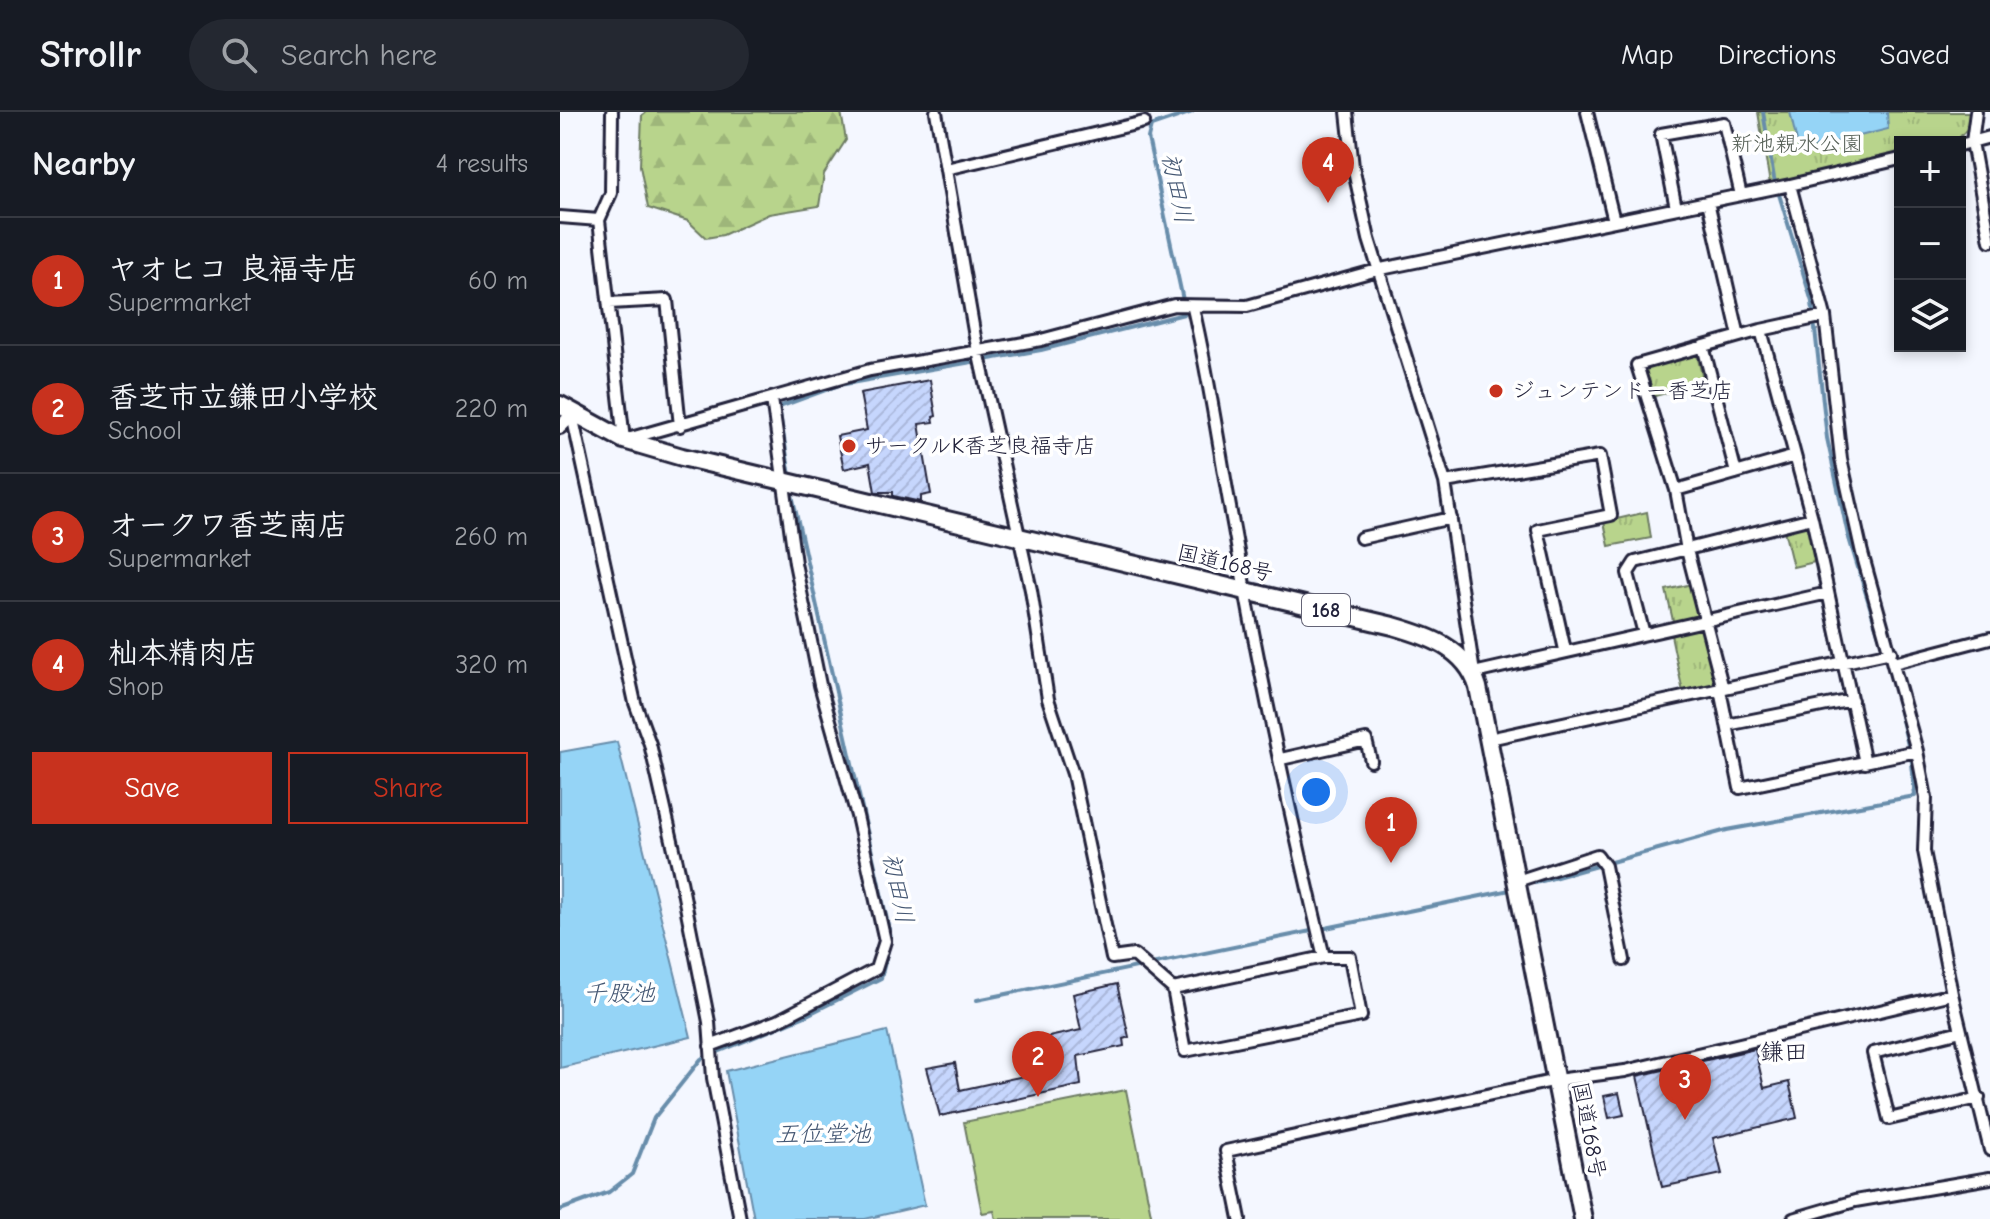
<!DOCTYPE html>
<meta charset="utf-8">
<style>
:root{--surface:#171b24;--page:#242831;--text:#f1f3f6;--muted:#9ea1a6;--line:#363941;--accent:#c8321e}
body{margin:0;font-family:"Comic Neue","Klee One",sans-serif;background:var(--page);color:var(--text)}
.controls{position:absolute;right:24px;top:24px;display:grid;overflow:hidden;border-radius:0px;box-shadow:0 4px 12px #0003}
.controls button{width:72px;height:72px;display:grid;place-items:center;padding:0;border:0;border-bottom:2px solid var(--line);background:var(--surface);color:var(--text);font:40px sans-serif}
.you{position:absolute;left:756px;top:680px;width:28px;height:28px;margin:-20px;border:6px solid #fff;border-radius:50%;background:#1a73e8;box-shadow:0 0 0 12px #1a73e833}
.badge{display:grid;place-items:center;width:52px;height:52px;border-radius:50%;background:var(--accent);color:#fff;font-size:26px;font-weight:700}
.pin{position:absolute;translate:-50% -66px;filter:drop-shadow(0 2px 4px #0008)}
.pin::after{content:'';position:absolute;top:42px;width:28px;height:24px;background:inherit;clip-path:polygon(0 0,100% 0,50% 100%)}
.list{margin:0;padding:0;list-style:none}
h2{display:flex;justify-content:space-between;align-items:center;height:104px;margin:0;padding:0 32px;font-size:34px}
h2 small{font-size:26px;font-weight:400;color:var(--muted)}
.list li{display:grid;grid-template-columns:52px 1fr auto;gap:24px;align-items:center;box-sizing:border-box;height:128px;padding:0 32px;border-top:2px solid var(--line)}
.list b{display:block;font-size:30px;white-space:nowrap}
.list p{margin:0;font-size:26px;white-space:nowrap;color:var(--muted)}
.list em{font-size:26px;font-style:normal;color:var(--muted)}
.actions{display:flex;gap:16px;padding:24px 32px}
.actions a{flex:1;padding:18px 0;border:2px solid var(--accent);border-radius:0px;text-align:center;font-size:28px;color:var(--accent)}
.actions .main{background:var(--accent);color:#fff}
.icon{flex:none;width:44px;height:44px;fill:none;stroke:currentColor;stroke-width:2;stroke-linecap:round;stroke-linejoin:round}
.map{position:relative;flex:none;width:1430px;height:1107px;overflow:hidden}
header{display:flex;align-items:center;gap:48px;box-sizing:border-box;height:112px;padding:0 40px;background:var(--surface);border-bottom:2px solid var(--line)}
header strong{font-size:38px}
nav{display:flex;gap:44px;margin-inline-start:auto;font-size:28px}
.search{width:560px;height:72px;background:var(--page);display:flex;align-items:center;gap:20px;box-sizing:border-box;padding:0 28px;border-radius:44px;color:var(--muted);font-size:30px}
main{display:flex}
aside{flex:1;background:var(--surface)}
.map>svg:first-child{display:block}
.green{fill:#b8d48c;stroke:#6d7b64;stroke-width:2}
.forest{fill:url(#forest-firs);stroke:#6d7b64;stroke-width:2}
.park{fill:url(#park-tufts);stroke:#6d7b64;stroke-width:2}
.water{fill:#95d4f6;stroke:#678dab;stroke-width:2}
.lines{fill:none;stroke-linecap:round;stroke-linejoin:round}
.stream{stroke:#678dab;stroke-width:4}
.building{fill:url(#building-hatch);stroke:#22223b;stroke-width:2}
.minor-casing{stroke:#22223b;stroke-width:16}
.tertiary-casing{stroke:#22223b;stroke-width:18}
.trunk-casing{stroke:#22223b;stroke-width:22}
.minor{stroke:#fff;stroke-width:10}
.tertiary{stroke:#fff;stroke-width:12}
.trunk{stroke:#fff;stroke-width:16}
.poi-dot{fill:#c8321e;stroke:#fff;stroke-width:3}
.labels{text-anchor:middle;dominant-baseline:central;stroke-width:7;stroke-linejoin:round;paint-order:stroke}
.shield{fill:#fff;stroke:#646476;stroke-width:2}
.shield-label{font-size:20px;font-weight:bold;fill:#22223b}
.park-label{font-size:22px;fill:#566057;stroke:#fff}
.poi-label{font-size:22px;fill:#22223b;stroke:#fff;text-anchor:start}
.street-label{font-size:22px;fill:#22223b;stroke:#fff}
.water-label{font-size:24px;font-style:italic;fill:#445773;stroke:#fff}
.neighbourhood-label{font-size:24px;fill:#22223b;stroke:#fff}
</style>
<header>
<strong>Strollr</strong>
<div class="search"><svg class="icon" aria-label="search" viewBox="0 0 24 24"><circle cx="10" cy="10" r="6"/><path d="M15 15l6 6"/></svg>Search here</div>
<nav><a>Map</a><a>Directions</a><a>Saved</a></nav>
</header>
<main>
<aside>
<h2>Nearby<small>4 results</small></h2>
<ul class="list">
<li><span class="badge">1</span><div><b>ヤオヒコ 良福寺店</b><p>Supermarket</p></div><em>60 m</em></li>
<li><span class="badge">2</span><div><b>香芝市立鎌田小学校</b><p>School</p></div><em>220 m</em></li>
<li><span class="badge">3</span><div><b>オークワ香芝南店</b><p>Supermarket</p></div><em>260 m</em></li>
<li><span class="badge">4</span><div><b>杣本精肉店</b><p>Shop</p></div><em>320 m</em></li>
</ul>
<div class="actions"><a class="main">Save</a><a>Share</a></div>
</aside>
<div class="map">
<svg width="1430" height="1107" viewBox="0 0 1430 1107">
<defs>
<pattern id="forest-firs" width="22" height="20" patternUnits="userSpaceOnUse" patternTransform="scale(2)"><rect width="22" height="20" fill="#b8d48c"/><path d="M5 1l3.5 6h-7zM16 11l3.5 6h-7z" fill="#9eb67a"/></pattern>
<pattern id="park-tufts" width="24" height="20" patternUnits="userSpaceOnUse" patternTransform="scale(2)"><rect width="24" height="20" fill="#b8d48c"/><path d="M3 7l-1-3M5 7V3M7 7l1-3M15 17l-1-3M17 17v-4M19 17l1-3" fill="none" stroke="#9eb67a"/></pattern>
<pattern id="building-hatch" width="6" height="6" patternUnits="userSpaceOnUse" patternTransform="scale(2)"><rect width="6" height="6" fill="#c6d6fd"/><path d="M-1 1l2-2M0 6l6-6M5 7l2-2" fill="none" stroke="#aab7da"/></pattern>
</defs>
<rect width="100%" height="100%" fill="#f4f7ff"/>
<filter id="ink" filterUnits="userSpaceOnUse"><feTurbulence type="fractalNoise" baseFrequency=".0125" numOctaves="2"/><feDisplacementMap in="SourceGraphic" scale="16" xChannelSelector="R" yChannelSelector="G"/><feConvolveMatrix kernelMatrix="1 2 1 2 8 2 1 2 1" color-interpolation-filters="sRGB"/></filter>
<g filter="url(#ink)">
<path class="green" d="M566,978L592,1107H436L434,1099L422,1101L404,1010Z"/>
<path class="forest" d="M86,0H281L286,28L264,62L259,94L209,102L163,123L146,126L128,109L88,96L80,54L82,3Z"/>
<path class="park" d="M1198,0H1410V14L1397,28L1340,30V41L1210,72Z
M1136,239L1144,271L1091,285L1081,255Z
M1087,400L1091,426L1049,434L1044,410Z
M1249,410L1259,449L1233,455L1224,418Z
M1132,472L1140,508L1114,513L1106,478Z
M1143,515L1156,573L1123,580L1111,523Z"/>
<path class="water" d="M1230,0H1327L1328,17L1239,39Z
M57,630L131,925L0,956V640Z
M327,919L365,1093L305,1107H194L166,959Z"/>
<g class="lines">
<path class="stream" d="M623,188L588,26L591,14L632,0
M230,364L219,295L279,273L481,238L624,202
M975,771L1167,718L1355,684L1352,650L1333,570L1288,423L1267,326L1252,190L1214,66L1203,0
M417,888L950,778
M0,1098L49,1080L72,1062L94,1006L141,947L243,905L321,866L331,826L232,383"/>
</g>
<path class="building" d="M370,268L376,304L373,305L374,310L359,312L371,382L361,384V390L333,384V380H315L310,351L284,357L277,324L307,318L300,281Z
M557,872L569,925L563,927L564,934L518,944L521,973L380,1004L367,956L395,951L400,978L491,958L484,926L521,918L513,882Z
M1195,937L1204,976L1229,970L1237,1006L1153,1026L1162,1062L1102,1075L1077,964Z
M1059,981L1064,1003L1049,1006L1044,984Z"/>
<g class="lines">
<defs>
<path id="minor" d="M52,0L51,81L39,108L64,328L310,258L481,228L614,193L687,194L821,157L1230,73L1340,47
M376,0L415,225L471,478L488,587L513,662L552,846L574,843L613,877L764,845H790L801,904L625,939L613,877
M787,0L793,55L809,127L885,370L914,561L1268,481
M1027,0L1054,109
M1416,0L1412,30L1430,129
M1400,33L1430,25
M386,57L584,10
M1230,73L1265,204L1281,347L1302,441L1357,639L1366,686L1364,739L1392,882L1430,1038
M1148,90L1179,224
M1116,96L1101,22L1164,11L1181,83
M0,105L39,108
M49,191L107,188L120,314
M633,196C650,269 660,343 674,417C699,561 730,703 764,845
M1201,218L1252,406L1305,651
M1143,234L1176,361
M12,303L75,591L90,632L119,759L149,910L153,966L180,1107
M885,370L1040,344L1051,403L978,418L1005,538
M1116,378L1235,344
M801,426L891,406
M1084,522L1068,461L1075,450L1252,406
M1334,551L1430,526
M1163,577L1127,438L1116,378L1077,253L1201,218L1265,204
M1160,578L1180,676L1357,639
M1167,613L1292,588
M929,627L1331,540
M721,647L806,628L811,649
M957,769L1037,743L1045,754L1064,848
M1401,919L1313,941L1329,1007L1419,986
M150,934L217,909L316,857L325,829L297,704L260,573L235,451L212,287
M680,1107L666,1039L997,968L1065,959L1392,882
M1233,1107L1295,1089L1430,1066"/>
<path id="tertiary" d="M0,315L12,303"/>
<path id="trunk" d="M0,293L64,328L122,345L833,514C868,524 906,536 918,575L1023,1107"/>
</defs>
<use href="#minor" class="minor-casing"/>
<use href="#tertiary" class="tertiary-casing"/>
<use href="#trunk" class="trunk-casing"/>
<use href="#minor" class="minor"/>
<use href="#tertiary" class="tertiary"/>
<use href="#trunk" class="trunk"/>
</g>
</g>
<g class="poi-dot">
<circle cx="936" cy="279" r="8"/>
<circle cx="289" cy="334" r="8"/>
</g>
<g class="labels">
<rect class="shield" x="742" y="482" width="48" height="32" rx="6"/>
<g class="shield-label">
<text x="766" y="498">168</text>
</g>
<g class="park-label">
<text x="1237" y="32">新池親水公園</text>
</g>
<g class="poi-label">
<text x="952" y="279">ジュンテンドー香芝店</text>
<text x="305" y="334">サークルK香芝良福寺店</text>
</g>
<g class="street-label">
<text transform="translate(665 451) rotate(13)">国道168号</text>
<text transform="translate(1029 1018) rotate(79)">国道168号</text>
</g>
<g class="water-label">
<text transform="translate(617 76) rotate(78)">初田川</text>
<text transform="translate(338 776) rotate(78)">初田川</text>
<text x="59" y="881">千股池</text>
<text x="263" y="1022">五位堂池</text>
</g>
<g class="neighbourhood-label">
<text x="1224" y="940">鎌田</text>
</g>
</g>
</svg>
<div class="controls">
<button>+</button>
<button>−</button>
<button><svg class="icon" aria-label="layers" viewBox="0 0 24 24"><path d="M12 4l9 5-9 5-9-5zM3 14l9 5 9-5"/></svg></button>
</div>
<div class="you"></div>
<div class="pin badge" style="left:831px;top:751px">1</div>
<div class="pin badge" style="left:478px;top:985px">2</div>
<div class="pin badge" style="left:1125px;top:1008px">3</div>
<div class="pin badge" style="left:768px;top:91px">4</div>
</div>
</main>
